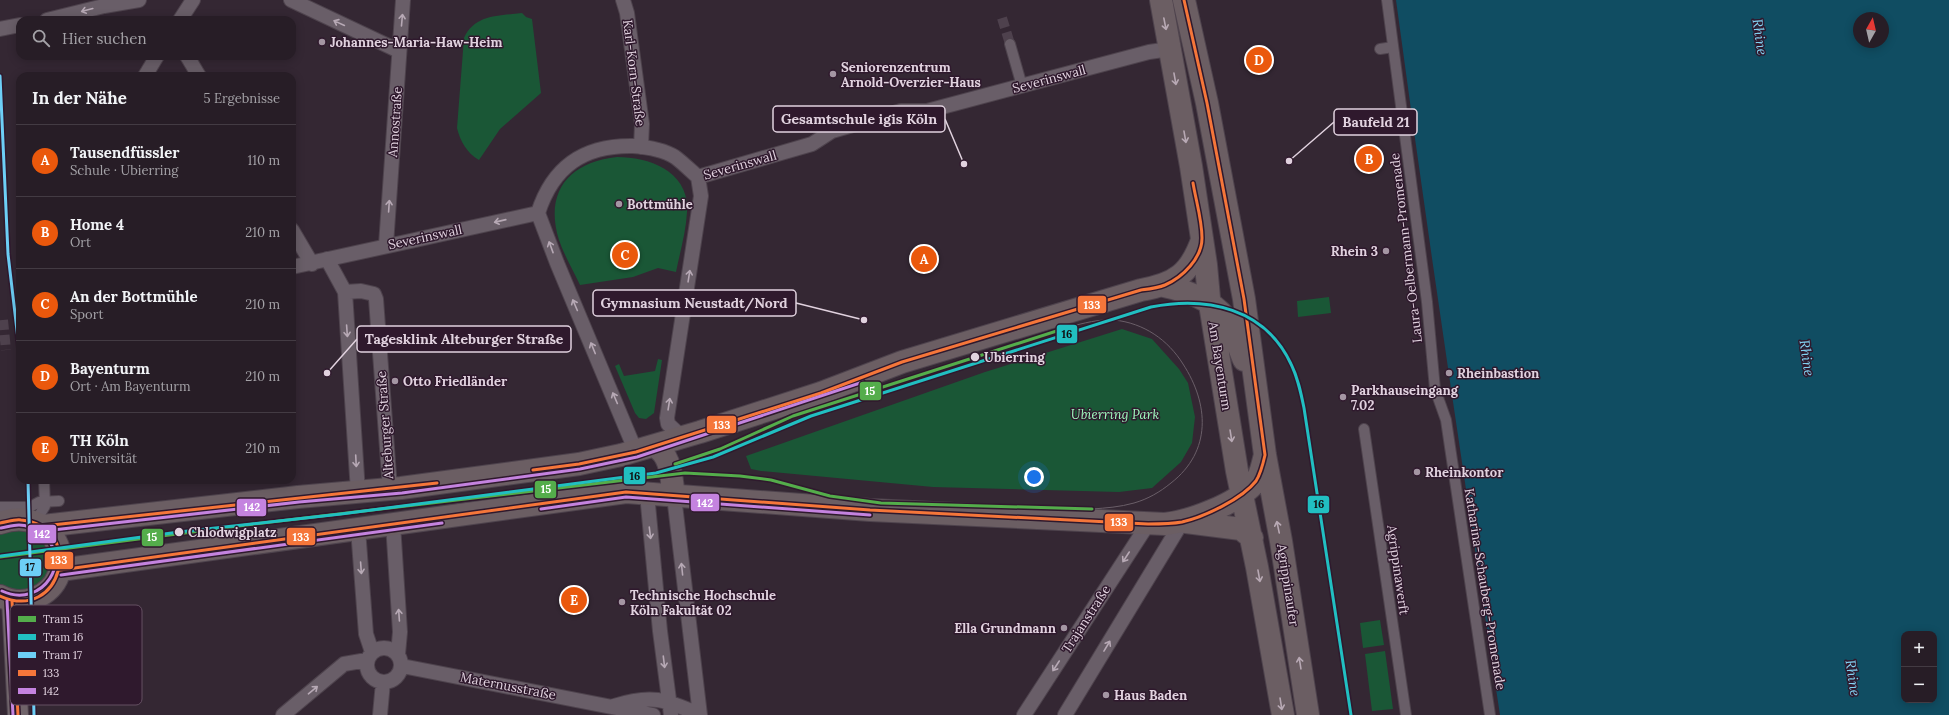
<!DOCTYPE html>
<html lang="de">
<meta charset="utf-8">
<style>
:root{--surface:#271d26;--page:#2f262e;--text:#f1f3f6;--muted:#a4a2a7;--line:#433b43;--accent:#ea580c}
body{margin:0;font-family:Lora,serif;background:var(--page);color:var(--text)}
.controls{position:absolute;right:12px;bottom:12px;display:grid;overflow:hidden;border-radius:8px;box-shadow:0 2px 10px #0003}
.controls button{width:36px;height:36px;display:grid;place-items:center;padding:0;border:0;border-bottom:1px solid var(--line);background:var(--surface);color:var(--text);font:20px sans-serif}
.compass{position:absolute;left:1853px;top:12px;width:36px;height:36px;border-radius:50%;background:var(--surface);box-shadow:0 2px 10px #0003;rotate:8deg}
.you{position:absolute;left:1034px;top:477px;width:14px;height:14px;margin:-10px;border:3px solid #fff;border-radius:50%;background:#1a73e8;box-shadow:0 0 0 6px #1a73e833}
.badge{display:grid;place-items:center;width:26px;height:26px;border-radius:50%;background:var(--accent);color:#fff;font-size:13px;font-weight:700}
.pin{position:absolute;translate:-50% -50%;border:2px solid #fff;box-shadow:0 1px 4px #0006}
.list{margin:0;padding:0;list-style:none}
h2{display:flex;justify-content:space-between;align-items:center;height:52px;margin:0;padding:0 16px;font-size:17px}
h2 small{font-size:13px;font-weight:400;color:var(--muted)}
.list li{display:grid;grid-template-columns:26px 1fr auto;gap:12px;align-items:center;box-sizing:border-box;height:72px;padding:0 16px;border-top:1px solid var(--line)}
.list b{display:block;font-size:15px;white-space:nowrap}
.list p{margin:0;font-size:13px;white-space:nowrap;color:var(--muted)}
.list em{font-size:13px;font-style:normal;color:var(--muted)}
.icon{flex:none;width:22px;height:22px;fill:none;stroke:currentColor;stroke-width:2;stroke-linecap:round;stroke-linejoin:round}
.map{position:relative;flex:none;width:1949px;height:715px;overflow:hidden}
.search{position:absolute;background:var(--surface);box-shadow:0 2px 10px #0003;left:16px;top:16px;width:280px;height:44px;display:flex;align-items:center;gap:10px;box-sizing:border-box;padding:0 14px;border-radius:12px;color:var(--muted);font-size:15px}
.panel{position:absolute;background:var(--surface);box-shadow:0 2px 10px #0003;left:16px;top:72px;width:280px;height:412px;border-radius:12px}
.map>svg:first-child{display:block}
.green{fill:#1a5736}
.water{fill:#104d62;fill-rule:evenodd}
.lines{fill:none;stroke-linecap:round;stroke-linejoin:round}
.pedestrian-tunnel{stroke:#4e414d;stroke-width:10;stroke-dasharray:10 5;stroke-linecap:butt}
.pedestrian-casing{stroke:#4e434d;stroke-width:12}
.minor-casing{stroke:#4e434d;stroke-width:16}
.secondary-casing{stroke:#4e434d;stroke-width:22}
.primary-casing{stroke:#4e434d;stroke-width:24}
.pedestrian{stroke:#695e68;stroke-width:10}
.minor{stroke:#695e68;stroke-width:14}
.secondary{stroke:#70646a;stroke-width:20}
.primary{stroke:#6b5e63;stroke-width:22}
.tram{stroke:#6a5e68;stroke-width:1}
.bus-1-casing{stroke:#2f192d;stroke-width:6}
.bus-2-casing{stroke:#2f192d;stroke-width:6}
.bus-1{stroke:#f5763a;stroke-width:3}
.bus-2{stroke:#c483df;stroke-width:3}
.tram-1-casing{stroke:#2f192d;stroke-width:6}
.tram-2-casing{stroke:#2f192d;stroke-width:6}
.tram-3-casing{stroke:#2f192d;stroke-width:6}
.tram-1{stroke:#54ad4b;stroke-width:3}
.tram-2{stroke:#21bfc1;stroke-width:3}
.tram-3{stroke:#6dcff6;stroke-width:3}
.oneway{stroke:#b7a9b5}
.oneway2{stroke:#b8a9b4}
.poi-dot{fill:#a496a3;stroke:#2f192d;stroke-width:1.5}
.stop-dot{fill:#e1d2df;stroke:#2f192d;stroke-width:1.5}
.labels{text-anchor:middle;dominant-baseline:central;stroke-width:3;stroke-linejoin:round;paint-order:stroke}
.poi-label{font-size:13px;font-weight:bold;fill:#e1d2df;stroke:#2f192d;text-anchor:start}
.street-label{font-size:13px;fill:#e1d2df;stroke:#2f192d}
.stop-label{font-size:13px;font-weight:bold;fill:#e1d2df;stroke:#2f192d;text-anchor:start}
.park-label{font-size:13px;font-style:italic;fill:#9ffbbf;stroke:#2f192d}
.water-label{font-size:14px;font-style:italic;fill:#81d1f1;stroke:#2f192d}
.key{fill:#2f192d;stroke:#645062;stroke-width:1}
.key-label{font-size:11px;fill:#e1d2df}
.leader{fill:none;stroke:#e1d2df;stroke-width:1.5}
.callout-dot{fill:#e1d2df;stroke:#2f192d;stroke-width:1.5}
.callout{fill:#2f192d;stroke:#e1d2df;stroke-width:1.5}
.callout-label{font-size:14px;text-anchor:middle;font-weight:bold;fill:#e1d2df}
.line-badge{stroke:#2f192d;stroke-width:1.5}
.badge-label{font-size:11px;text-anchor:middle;font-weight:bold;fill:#fff}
.pale-badge-label{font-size:11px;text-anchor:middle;font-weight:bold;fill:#111}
</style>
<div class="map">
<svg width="1949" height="715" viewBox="0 0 1949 715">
<rect width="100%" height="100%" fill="#342733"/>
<path class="green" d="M522,13L526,17L532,19L541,93L500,129L479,160C467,153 460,141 457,128L464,38C475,14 499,16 522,13Z
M617,157C650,157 690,172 687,212C686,232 680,252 676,272L658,268L633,277L580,285C573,270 564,255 559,240C544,192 569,162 617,157Z
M1329,297L1331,313L1298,317L1297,301Z
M1122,329L1152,339L1179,369L1188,383L1195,417L1192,443L1181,462L1152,488L1119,492L933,487L761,471L751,469L746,456L985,372Z
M658,359L662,360L654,413L646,419L639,418L635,413L615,366L619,364L624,376L655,371Z
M22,528L44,540L51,558L47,577L26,592L0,587V534Z
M1380,620L1384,645L1363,648L1360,623Z
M1385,651L1393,709L1372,711L1365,654Z"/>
<path class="water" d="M1396,0H1949V715H1500C1464,477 1428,239 1396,0ZM1859,18H1883V42H1859ZM1904,634H1934V700H1904Z"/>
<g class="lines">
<path class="pedestrian-tunnel" d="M1002,18L1010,44
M3,320L6,350"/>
<defs>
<path id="pedestrian" d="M1387,0L1427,302L1435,389L1446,420L1490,715
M1010,44L1022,86
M1380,49L1393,47
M1364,429L1406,715
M0,507H30L39,502L59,501
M35,522L45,506L44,480"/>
<path id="minor" d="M291,0L399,51
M623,0L627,13L642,124L641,147
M47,20L104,6L139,0
M180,20L193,0
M0,29L20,25
M187,56L199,76
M145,76L157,56
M698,177L812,144L832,131L901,111H927L1149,52L1170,49
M538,213L557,263L636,452
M538,213C553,166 584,145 633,146C646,147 664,150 675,157C683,163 690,170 698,177
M292,230L312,264
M386,245L403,0
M327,259L345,292L358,492
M292,267L538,213
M345,292L361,291L374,294L376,299L390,489
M682,437L668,424L667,418L701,196L698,177
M647,494L660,631L671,715
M674,496L700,715
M393,524L400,632L398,654
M358,529L366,634L372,652
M367 665a17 17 0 1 1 34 0a17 17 0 1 1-34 0Z
M402,666L653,715
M614,706C651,694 665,699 700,715
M283,715L344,664L367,660
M380,715L383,682
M1024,715L1148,524
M1065,715L1182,522"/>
<path id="secondary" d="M12,601L18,715"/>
<path id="primary" d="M1161,0L1191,166L1206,265L1209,298L1237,471L1257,567L1283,715
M1184,0L1207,103L1244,299L1265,455L1281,541L1308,715
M1164,286C1188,291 1218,302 1230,325C1236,336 1239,349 1244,360
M654,446C672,455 671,478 674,496
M1186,522L1241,529L1252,538
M0,523C58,503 84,578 35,598C23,603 12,602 0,596
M43,526L298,497L401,488L579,464L621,455L700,432L821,393L902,362L1141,290C1175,284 1190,274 1202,240
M60,570L626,492L870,510L1165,524C1191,521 1236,504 1254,484C1261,476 1262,465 1265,455"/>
</defs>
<use href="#pedestrian" class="pedestrian-casing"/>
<use href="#minor" class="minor-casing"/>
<use href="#secondary" class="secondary-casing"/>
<use href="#primary" class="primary-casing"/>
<use href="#pedestrian" class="pedestrian"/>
<use href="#minor" class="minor"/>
<use href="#secondary" class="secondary"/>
<use href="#primary" class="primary"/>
<path class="tram" d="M1069,327C1084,323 1099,319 1114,320C1144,323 1168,340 1183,364C1209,404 1212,451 1171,483C1160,492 1148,499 1134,503C1120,507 1106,508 1092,509"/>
<defs>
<path id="bus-1" d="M533,470L579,464L636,452L821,393L902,362L1141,290C1149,289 1158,288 1165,285C1183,277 1202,258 1202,238C1202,220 1196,201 1193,183
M0,523C7,522 15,519 21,520C86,526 62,624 0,596
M43,526L437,483
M60,570L626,492L870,510L1148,524C1159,524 1171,524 1182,522C1204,517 1242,499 1256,481C1261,473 1263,464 1265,455L1244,299L1207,103L1184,0
M12,601L18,715"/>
<path id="bus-2" d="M541,509L626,497L870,515
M1,528C7,527 13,525 19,525C26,525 34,528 40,532C76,558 43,610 2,591
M44,531L299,502L402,493L580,469L637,457L863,382
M61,575L442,523
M7,601L13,715"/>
</defs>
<use href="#bus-1" class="bus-1-casing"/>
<use href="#bus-2" class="bus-2-casing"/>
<use href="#bus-1" class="bus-1"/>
<use href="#bus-2" class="bus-2"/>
<defs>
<path id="tram-1" d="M675,464L720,449L793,416L1069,327
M0,557L254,524L685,473L740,476L771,480L830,496L881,503L1092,509"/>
<path id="tram-2" d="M1,556L179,532L341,514L656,473L713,457L811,416L1151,307C1207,296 1265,308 1291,364C1298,378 1301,393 1304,408L1351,715"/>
<path id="tram-3" d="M0,76L8,254L20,356
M28,480L34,715"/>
</defs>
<use href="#tram-1" class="tram-1-casing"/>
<use href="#tram-2" class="tram-2-casing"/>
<use href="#tram-3" class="tram-3-casing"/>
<use href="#tram-1" class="tram-1"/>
<use href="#tram-2" class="tram-2"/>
<use href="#tram-3" class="tram-3"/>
</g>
<defs><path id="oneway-shaft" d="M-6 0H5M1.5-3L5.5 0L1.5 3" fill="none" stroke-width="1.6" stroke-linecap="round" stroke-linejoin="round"/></defs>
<g class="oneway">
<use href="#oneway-shaft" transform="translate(87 10) rotate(165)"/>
<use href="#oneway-shaft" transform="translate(402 20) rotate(-85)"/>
<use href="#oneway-shaft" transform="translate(339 23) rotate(-155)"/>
<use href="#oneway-shaft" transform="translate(389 206) rotate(-86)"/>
<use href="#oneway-shaft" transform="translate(500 221) rotate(167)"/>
<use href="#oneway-shaft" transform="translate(551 247) rotate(-110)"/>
<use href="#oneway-shaft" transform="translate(689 276) rotate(-81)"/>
<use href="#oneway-shaft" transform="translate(575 305) rotate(-113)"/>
<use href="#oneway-shaft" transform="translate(347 331) rotate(86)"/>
<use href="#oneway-shaft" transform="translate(593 348) rotate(-112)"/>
<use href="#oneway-shaft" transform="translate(615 398) rotate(-113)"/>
<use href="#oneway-shaft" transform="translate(669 404) rotate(-81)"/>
<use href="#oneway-shaft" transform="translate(356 461) rotate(87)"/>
<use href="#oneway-shaft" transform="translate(650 533) rotate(83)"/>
<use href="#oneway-shaft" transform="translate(1126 557) rotate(123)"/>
<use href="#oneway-shaft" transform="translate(361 568) rotate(86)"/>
<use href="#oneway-shaft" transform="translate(682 569) rotate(-96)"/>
<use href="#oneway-shaft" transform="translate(399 615) rotate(-94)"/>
<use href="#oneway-shaft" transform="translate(1107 646) rotate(-59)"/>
<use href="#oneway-shaft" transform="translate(664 662) rotate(83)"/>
<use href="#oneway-shaft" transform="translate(1056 666) rotate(123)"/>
<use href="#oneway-shaft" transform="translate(313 690) rotate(-40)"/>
</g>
<g class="oneway2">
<use href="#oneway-shaft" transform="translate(1165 24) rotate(79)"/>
<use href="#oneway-shaft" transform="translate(1175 79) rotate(80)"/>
<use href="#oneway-shaft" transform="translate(1185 137) rotate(80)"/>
<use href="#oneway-shaft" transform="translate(1231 436) rotate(81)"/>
<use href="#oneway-shaft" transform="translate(1278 527) rotate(-102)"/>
<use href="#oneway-shaft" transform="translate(1259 576) rotate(80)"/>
<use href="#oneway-shaft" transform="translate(1300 663) rotate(-99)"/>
<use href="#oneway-shaft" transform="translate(1281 704) rotate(81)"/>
</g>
<g class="poi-dot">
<circle cx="322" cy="42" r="4"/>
<circle cx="833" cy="74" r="4"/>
<circle cx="619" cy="204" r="4"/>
<circle cx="1386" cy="251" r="4"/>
<circle cx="1449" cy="373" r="4"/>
<circle cx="395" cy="381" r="4"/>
<circle cx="1343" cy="397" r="4"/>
<circle cx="1417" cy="472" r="4"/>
<circle cx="622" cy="602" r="4"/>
<circle cx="1064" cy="628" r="4"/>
<circle cx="1106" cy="695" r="4"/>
</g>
<g class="stop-dot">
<circle cx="975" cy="357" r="5"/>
<circle cx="179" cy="532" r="5"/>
</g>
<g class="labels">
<g class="poi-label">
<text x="330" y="42">Johannes-Maria-Haw-Heim</text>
<text x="841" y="67">Seniorenzentrum<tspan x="841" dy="15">Arnold-Overzier-Haus</tspan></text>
<text x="627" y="204">Bottmühle</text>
<text x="1378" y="251" text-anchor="end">Rhein 3</text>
<text x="1457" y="373">Rheinbastion</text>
<text x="403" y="381">Otto Friedländer</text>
<text x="1351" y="390">Parkhauseingang<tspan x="1351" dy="15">7.02</tspan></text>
<text x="1425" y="472">Rheinkontor</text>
<text x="630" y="595">Technische Hochschule<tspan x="630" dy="15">Köln Fakultät 02</tspan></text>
<text x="1056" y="628" text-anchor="end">Ella Grundmann</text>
<text x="1114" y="695">Haus Baden</text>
</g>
<g class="street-label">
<text transform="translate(634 73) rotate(83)">Karl-Korn-Straße</text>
<text transform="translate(1049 79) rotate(-15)">Severinswall</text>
<text transform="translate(395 122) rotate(-86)">Annostraße</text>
<text transform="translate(740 165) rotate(-16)">Severinswall</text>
<text transform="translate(425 237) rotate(-12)">Severinswall</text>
<text transform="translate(1406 248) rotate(-97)">Laura-Oelbermann-Promenade</text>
<text transform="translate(1220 366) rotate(81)">Am Bayenturm</text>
<text transform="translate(385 425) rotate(-94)">Alteburger Straße</text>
<text transform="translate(1398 570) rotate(82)">Agrippinawerft</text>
<text transform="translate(1288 585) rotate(81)">Agrippinaufer</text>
<text transform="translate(1485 589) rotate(81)">Katharina-Schauberg-Promenade</text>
<text transform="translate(1086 619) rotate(-57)">Trajanstraße</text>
<text transform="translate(508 686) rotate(11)">Maternusstraße</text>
</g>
<g class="stop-label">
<text x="984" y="357">Ubierring</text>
<text x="188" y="532">Chlodwigplatz</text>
</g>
<g class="park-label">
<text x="1115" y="414">Ubierring Park</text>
</g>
<g class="water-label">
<text transform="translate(1760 37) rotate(82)">Rhine</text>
<text transform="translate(1807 358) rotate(82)">Rhine</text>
<text transform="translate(1853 678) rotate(82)">Rhine</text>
</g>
</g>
<rect x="10" y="605" width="132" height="100" rx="6" class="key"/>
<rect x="18" y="616" width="18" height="6" fill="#54ad4b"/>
<rect x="18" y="634" width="18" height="6" fill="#21bfc1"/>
<rect x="18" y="652" width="18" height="6" fill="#6dcff6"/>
<rect x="18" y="670" width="18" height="6" fill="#f5763a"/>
<rect x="18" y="688" width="18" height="6" fill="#c483df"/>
<g class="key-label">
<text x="43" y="623">Tram 15</text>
<text x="43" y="641">Tram 16</text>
<text x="43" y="659">Tram 17</text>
<text x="43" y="677">133</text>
<text x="43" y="695">142</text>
</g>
<path class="leader" d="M964 164L945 119M1289 161L1334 122M864 320L796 303M327 373L357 339"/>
<g class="callout-dot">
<circle cx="964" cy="164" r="4"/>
<circle cx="1289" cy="161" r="4"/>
<circle cx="864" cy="320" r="4"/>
<circle cx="327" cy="373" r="4"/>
</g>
<g class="callout">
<rect x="773" y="106" width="172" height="26" rx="4"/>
<rect x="1334" y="109" width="83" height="26" rx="4"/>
<rect x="593" y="290" width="203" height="26" rx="4"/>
<rect x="357" y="326" width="214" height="26" rx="4"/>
</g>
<g class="callout-label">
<text x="859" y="124">Gesamtschule igis Köln</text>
<text x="1376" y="127">Baufeld 21</text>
<text x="694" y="308">Gymnasium Neustadt/Nord</text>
<text x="464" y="344">Tagesklink Alteburger Straße</text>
</g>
<g class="line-badge">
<rect x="1077" y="295" width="30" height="19" rx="4" fill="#f5763a"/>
<rect x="1056" y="324" width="22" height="20" rx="4" fill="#21bfc1"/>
<rect x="859" y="381" width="23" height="20" rx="4" fill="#54ad4b"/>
<rect x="706" y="415" width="31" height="19" rx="4" fill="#f5763a"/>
<rect x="623" y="466" width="23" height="19" rx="4" fill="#21bfc1"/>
<rect x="534" y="480" width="23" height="19" rx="4" fill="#54ad4b"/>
<rect x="690" y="493" width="30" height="19" rx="4" fill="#c483df"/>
<rect x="1307" y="495" width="23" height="19" rx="4" fill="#21bfc1"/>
<rect x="236" y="498" width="31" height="19" rx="4" fill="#c483df"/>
<rect x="1104" y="513" width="30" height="19" rx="4" fill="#f5763a"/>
<rect x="27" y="524" width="30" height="20" rx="4" fill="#c483df"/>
<rect x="286" y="527" width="30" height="19" rx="4" fill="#f5763a"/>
<rect x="141" y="528" width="23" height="19" rx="4" fill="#54ad4b"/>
<rect x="44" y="551" width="30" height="19" rx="4" fill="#f5763a"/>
<rect x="19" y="558" width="23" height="19" rx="4" fill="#6dcff6"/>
</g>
<g class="badge-label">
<text x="1092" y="309">133</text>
<text x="870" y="395">15</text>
<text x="722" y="429">133</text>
<text x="546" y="493">15</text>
<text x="705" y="507">142</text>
<text x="252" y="511">142</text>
<text x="1119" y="526">133</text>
<text x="42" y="538">142</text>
<text x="301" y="541">133</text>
<text x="152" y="541">15</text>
<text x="59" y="564">133</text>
</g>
<g class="pale-badge-label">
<text x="1067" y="338">16</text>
<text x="635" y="480">16</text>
<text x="1319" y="508">16</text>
<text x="30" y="571">17</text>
</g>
</svg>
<div class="controls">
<button>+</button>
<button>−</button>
</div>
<svg class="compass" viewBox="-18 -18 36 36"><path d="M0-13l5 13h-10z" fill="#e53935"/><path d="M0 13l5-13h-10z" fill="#a4a2a7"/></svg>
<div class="you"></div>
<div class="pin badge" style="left:924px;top:259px">A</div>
<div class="pin badge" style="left:1369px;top:159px">B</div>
<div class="pin badge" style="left:625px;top:255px">C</div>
<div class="pin badge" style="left:1259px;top:60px">D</div>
<div class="pin badge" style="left:574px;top:600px">E</div>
<div class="search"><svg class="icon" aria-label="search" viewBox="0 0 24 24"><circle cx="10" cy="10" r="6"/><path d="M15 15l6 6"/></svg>Hier suchen</div>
<section class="panel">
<h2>In der Nähe<small>5 Ergebnisse</small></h2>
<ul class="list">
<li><span class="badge">A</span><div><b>Tausendfüssler</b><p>Schule · Ubierring</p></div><em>110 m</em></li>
<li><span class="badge">B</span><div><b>Home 4</b><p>Ort</p></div><em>210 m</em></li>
<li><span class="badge">C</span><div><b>An der Bottmühle</b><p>Sport</p></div><em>210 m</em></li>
<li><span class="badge">D</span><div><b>Bayenturm</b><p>Ort · Am Bayenturm</p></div><em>210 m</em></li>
<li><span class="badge">E</span><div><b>TH Köln</b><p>Universität</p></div><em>210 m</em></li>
</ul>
</section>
</div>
